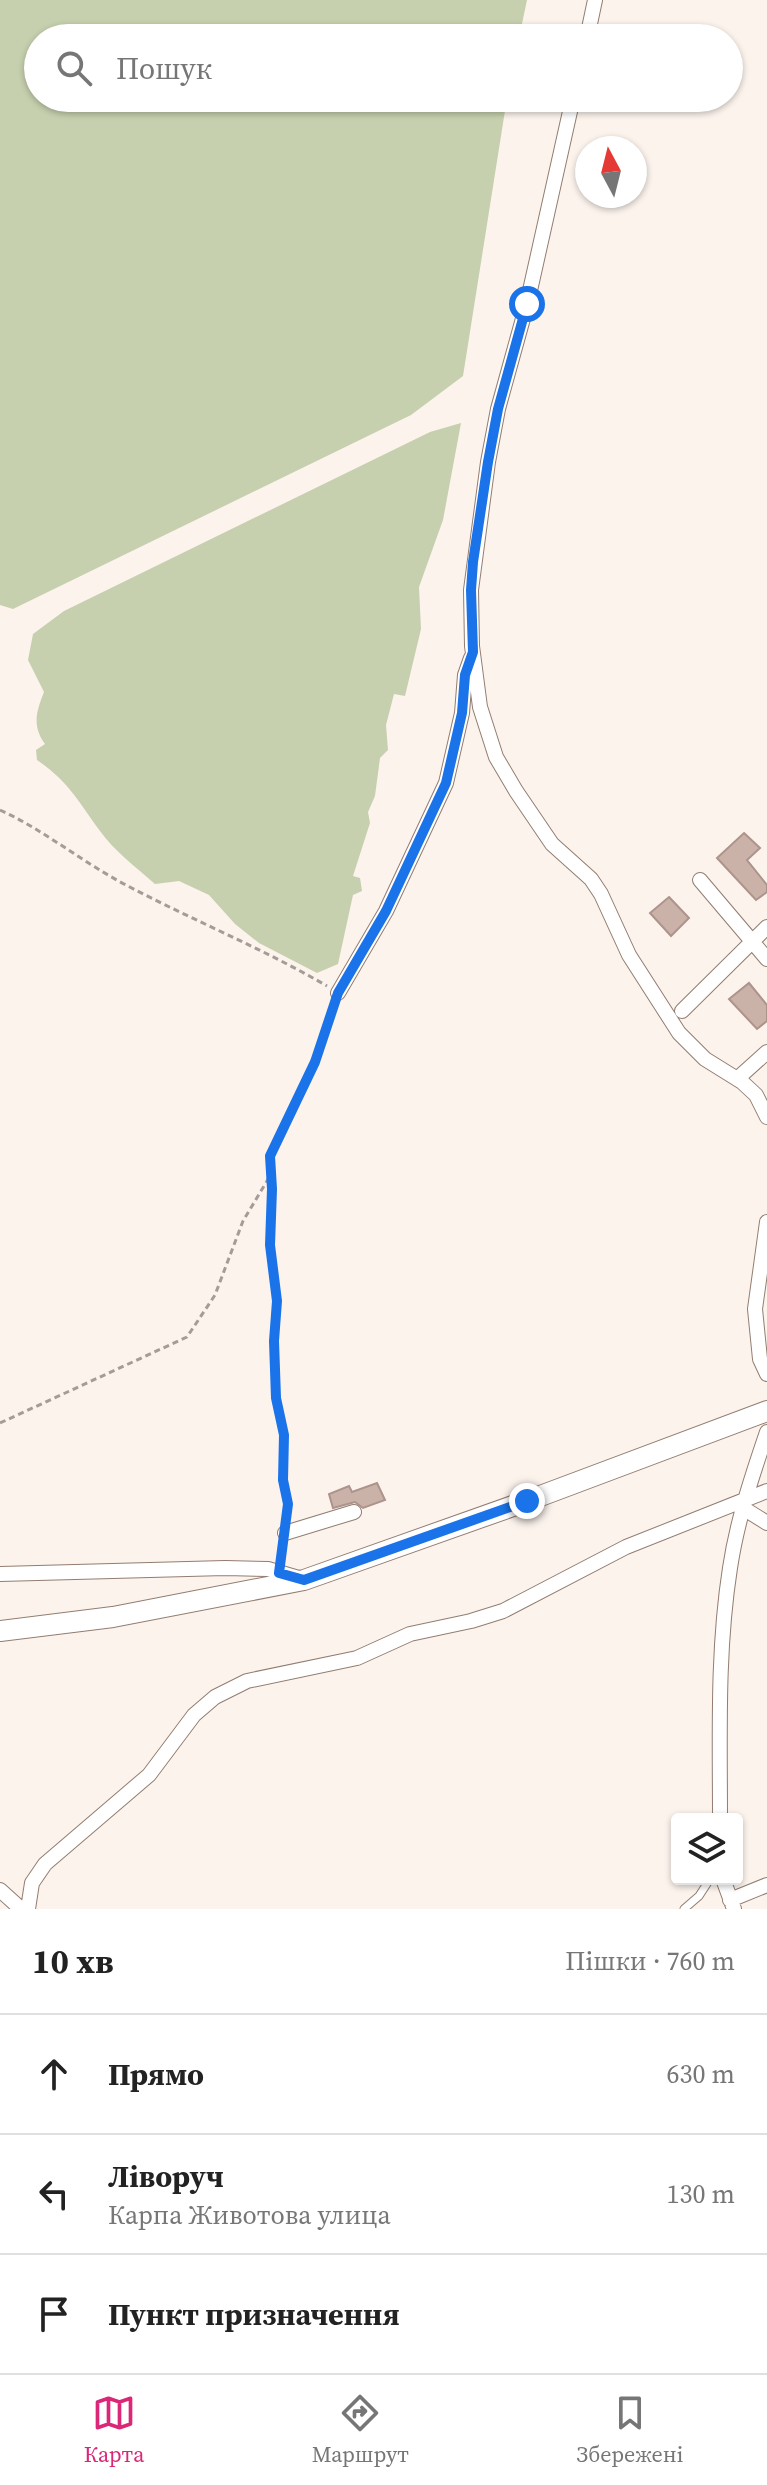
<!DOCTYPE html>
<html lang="uk">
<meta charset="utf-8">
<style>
:root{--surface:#fff;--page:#f2f2f2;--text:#222;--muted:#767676;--line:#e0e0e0;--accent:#db2777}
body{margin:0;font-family:"Source Serif 4",serif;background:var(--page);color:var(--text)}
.controls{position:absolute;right:24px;bottom:24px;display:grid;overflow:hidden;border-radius:8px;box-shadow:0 2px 6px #0004}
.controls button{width:72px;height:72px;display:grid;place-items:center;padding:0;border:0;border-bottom:2px solid var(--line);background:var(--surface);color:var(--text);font:40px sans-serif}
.compass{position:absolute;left:575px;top:136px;width:72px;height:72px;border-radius:50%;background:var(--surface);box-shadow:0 2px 6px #0004;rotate:353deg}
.stop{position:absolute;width:24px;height:24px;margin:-18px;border:6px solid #1a73e8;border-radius:50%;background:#fff}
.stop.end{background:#1a73e8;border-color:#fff;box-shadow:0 2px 8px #0008}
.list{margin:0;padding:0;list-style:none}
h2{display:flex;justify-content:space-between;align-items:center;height:104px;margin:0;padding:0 32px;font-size:34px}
h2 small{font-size:26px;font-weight:400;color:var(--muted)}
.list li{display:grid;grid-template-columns:52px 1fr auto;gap:24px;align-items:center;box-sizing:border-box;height:120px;padding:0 32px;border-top:2px solid var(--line)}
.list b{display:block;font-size:30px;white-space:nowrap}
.list p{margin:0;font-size:26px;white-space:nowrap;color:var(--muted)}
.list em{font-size:26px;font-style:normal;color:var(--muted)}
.icon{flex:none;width:44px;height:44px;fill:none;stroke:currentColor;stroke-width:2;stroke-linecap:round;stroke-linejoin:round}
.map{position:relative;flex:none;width:767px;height:1909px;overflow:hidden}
.search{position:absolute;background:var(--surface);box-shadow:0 2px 6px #0004;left:24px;right:24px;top:24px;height:88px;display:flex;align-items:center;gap:20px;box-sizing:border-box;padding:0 28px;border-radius:44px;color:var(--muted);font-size:30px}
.sheet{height:464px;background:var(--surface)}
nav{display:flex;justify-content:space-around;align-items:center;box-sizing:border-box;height:112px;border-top:2px solid var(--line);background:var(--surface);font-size:22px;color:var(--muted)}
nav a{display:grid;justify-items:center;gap:4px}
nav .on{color:var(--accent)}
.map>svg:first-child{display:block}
.green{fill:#c6d0ae}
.building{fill:#cbb2a9;stroke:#ac938b;stroke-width:2}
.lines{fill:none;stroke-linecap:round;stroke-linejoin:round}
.lane-casing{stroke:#927d70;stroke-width:9}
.street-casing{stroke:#927d70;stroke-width:16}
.secondary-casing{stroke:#927d70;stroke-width:22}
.path{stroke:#a59c97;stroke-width:3;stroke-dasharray:6 4;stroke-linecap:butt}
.lane{stroke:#fff;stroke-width:7}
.street{stroke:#fff;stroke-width:14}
.secondary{stroke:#fff;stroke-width:20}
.route{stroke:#1a73e8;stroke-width:10}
</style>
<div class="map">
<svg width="767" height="1909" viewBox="0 0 767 1909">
<rect width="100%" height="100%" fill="#fcf3ed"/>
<path class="green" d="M0,0H527L519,38H38V98H507L463,376L411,415L13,609L0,605Z
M461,423L443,520L419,587L421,629L405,696L394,694L386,725L388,750L380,758L375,796L368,812L370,823L353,876L360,878L362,891L353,895L338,964L317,973L259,943L235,924L209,895L179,881L155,884C137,868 114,851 100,831C77,800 70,783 37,760L36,750L45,744C32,726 36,712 44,692L28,660L33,634L64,611L430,432Z"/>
<path class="building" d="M744,833L760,848L747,860L767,885V892L756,900L717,858Z
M669,897L689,918L671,936L650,913Z
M749,983L767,1005V1021L757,1029L729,999Z
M377,1483L385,1500L363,1508L355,1502L333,1508L329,1494L349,1486L352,1492Z"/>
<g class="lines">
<defs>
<path id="lane" d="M684,1909L699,1896L710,1879"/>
<path id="street" d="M587,38L595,0
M573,98L527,304L498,409L488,462L471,590L472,646L480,707L496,757L516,791L552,844L591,879L601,894L629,955L679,1033L705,1059L742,1082L756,1095L767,1117
M700,880L767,959
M338,993L386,911L446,783L462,713L465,675L471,658
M682,1011L767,927
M737,1079L767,1052
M767,1222L755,1309L760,1359L767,1374
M743,1508L767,1523
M285,1533L354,1512
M0,1574L225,1568L268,1569L302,1579
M720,1819C720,1735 717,1651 730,1568C737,1521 752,1476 767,1432
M723,1879L734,1909
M0,1890L21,1909
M730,1900L767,1885
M28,1909L32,1883L45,1864L149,1775L194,1715L215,1697L247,1681L357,1658L410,1634L471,1621L503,1611L626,1547L767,1491"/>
<path id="secondary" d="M0,1631L113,1617L304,1580L527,1501L767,1411"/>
</defs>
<use href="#lane" class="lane-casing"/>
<use href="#street" class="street-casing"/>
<use href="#secondary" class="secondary-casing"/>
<path class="path" d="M0,810C44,830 82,862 126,885C192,920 262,948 327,986
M0,1423L187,1337L215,1295L243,1221L270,1176
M287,1520L288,1504L283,1480L284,1435L276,1398L274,1341L277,1301L270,1245L272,1189L270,1156L315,1062L334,1003"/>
<use href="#lane" class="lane"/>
<use href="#street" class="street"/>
<use href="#secondary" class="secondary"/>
</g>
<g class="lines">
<path class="route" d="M527,1501L304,1580L279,1573L288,1504L283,1480L284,1435L276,1398L274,1341L277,1301L270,1245L272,1189L270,1156L315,1062L338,993L386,911L446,783L462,713L465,675L473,652L471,590L473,562L488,462L498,409L527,304"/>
</g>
</svg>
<div class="controls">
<button><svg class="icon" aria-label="layers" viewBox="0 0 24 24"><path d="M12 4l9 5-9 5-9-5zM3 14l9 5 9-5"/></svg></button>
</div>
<svg class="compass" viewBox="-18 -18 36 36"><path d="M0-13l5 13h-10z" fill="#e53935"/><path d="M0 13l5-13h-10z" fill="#767676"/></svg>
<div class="stop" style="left:527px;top:304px"></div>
<div class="stop end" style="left:527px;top:1501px"></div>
<div class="search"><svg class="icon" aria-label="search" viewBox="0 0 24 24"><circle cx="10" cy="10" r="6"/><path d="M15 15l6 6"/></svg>Пошук</div>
</div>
<section class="sheet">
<h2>10 хв<small>Пішки · 760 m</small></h2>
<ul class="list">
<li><svg class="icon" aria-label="ahead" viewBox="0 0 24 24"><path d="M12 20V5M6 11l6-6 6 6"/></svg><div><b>Прямо</b></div><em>630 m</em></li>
<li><svg class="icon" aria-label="left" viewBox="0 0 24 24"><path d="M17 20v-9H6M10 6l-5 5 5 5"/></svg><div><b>Ліворуч</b><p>Карпа Животова улица</p></div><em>130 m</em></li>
<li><svg class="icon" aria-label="arrive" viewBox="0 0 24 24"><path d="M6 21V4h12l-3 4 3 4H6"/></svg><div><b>Пункт призначення</b></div></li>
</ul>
</section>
<nav>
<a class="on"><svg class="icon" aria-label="map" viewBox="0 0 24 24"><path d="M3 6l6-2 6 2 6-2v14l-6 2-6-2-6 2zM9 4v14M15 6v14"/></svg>Карта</a>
<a><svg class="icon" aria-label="directions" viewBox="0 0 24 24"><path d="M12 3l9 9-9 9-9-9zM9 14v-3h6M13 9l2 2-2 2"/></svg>Маршрут</a>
<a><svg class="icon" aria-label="saved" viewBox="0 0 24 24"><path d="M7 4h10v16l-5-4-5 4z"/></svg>Збережені</a>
</nav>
